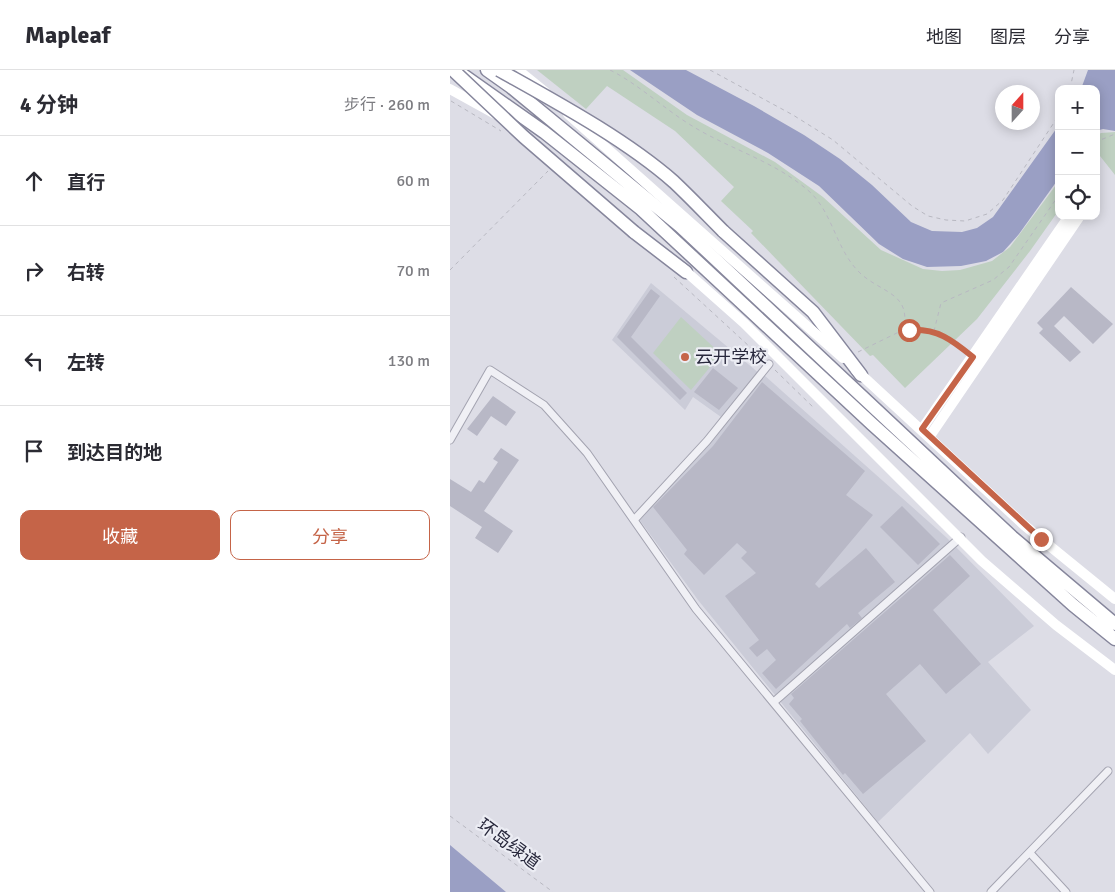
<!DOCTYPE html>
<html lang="zh">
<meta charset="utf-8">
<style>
:root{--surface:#fff;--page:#f7f7f7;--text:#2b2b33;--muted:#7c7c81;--line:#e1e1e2;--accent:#c56448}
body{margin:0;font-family:Signika,"Noto Sans SC",sans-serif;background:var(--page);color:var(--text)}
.controls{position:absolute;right:15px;top:15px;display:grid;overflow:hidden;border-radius:10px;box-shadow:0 2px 12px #0003}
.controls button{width:45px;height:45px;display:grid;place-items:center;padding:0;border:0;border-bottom:1px solid var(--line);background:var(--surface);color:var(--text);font:25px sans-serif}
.compass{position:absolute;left:545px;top:15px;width:45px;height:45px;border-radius:50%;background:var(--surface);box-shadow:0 2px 12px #0003;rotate:21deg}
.stop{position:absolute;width:15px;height:15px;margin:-11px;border:4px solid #c56448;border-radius:50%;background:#fff}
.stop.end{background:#c56448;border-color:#fff;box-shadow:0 1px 5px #0008}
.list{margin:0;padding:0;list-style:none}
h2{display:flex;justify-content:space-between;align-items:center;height:65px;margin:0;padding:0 20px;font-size:21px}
h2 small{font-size:16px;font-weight:400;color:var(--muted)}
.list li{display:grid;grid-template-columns:32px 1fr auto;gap:15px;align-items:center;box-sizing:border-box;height:90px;padding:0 20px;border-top:1px solid var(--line)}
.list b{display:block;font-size:19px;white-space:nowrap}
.list em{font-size:16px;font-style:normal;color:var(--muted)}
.actions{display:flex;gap:10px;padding:15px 20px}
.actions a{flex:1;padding:11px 0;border:1px solid var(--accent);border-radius:10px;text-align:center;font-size:18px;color:var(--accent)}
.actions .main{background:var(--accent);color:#fff}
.icon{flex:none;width:28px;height:28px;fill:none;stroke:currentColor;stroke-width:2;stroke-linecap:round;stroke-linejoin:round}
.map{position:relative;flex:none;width:665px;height:822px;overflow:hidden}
header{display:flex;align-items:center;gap:30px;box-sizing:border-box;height:70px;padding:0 25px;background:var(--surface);border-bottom:1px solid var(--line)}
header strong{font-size:24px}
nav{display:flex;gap:28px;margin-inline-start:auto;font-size:18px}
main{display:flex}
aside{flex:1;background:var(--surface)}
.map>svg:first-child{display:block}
.built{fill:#cbccd8}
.green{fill:#bfd0c1}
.water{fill:#9a9fc4}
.building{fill:#b8b8c6}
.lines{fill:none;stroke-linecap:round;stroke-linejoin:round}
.street-casing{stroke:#a3a3b0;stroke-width:9}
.highway-casing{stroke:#86869c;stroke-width:15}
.path{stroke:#b8b8c1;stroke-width:1;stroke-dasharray:4 4;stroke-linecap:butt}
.street{stroke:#f0f0f5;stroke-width:7}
.secondary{stroke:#fff;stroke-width:10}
.highway{stroke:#fff;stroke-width:12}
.highway-bridge-casing{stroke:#86869c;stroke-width:15;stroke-linecap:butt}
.highway-bridge{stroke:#fff;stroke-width:12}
.route{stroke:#c56448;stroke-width:6}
.poi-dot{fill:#c56448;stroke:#ecedf4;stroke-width:2}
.labels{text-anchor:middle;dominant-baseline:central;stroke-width:4.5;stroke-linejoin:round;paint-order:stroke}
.poi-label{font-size:18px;fill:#28283c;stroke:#ecedf4;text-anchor:start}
.street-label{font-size:18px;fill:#28283c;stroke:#ecedf4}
</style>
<header>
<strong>Mapleaf</strong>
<nav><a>地图</a><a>图层</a><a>分享</a></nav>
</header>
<main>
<aside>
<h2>4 分钟<small>步行 · 260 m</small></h2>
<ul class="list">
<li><svg class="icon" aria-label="ahead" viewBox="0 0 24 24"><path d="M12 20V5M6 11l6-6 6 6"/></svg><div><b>直行</b></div><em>60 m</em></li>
<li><svg class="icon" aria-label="right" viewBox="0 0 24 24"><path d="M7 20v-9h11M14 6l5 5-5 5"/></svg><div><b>右转</b></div><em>70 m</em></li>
<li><svg class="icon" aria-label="left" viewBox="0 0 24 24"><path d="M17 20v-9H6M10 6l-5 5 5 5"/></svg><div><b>左转</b></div><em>130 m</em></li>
<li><svg class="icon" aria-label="arrive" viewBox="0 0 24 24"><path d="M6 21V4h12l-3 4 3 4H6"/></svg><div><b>到达目的地</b></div></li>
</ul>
<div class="actions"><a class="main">收藏</a><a>分享</a></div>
</aside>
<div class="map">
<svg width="665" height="822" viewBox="0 0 665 822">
<rect width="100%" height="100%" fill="#dddde6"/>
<path class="built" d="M201,213L310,304L271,347L243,327L235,340L162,270Z
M314,305L497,468L584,556L538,592L581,640L538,684L520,663L428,752L248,530L189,449L254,380Z"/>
<path class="green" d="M87,0H173L237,45L325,92L373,127L431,180L473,199L492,201L510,200L542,191L560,177L609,111V140L580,181L527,249L455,318L423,285L420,286L301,163L303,161L271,131L284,117L225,61L157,16L136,39Z
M665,62V105L650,86L646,89V66L651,63Z
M231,247L271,284L241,320L203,283Z"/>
<path class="water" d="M180,0H236L304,36L354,65L390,89L422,115L461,152L482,161L512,162L527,158L543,147L609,55V108L569,164L553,182L536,191L511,196L477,197L453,189L429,174L369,116L318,83L247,45Z
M638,0H665V61L653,59L646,61V19H631Z
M0,775L56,822H0Z"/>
<path class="building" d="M621,217L663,254L643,274L614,246L604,256L631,282L620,292L589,263L593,259L587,253Z
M201,219L210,226L181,267L237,323L230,330L167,267Z
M263,298L288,318L269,340L244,322Z
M312,312L415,401L396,425L423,445L365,514L369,518L416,478L445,512L408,543L412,548L400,558L397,554L326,619L312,603L326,590L317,579L307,587L299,578L309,570L275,526L306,503L291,488L297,482L287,473L254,505L234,484L237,480L203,437L263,376Z
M43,326L66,342L56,356L41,346L27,366L17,359Z
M51,378L69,390L34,441L63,461L48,483L25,468L32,457L0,436V409L21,422L29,410L34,413L48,392L43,389Z
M452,436L490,474L468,495L430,457Z
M500,485L520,506L483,540L531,594L496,624L470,594L436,624L476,671L413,724L395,703L393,705L350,651L352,649L339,634L344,628L341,624Z"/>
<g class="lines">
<defs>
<path id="street" d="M0,370L40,300L94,335L137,383L246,539L480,822
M184,450L257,371L319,294
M325,631L511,467
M580,783L616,822
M541,822L658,701"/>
<path id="highway" d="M37,0L61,17L230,156L562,467L665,554
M13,5L94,62L191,139L422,354L623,535L665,569
M273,161L363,242L411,305
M184,162L236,202"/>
</defs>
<use href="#street" class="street-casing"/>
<use href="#highway" class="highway-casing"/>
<path class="path" d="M160,0C188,14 212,37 239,54C278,79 326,91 361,123C383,145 386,178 408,201C429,223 463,222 453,260L484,261L491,233L543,210L559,197L609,125
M260,0L343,45L383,70L462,136L478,146L496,150L515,151L537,144L553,130L609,45
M620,19L624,0
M1,31L51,61
M646,74L648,71L665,64
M0,200L98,101
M224,207L313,289
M484,262L496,266L515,280
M408,282L453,260
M325,300L365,339
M0,746L103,822"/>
<use href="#street" class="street"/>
<path class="secondary" d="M68,0L95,22
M0,19L45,44
M118,44L393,288
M232,198L294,253L532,491L606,555L665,600
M406,300L574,455L665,529
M472,359L619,146
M480,366L630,146"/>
<use href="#highway" class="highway"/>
<defs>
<path id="highway-bridge" d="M3,0L74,67L184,162
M49,0C106,32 175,69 224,112C241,128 257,145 273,161"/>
</defs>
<use href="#highway-bridge" class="highway-bridge-casing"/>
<use href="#highway-bridge" class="highway-bridge"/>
</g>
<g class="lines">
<path class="route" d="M459,260C487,258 502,270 523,287L472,359L591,469"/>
</g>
<circle class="poi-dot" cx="235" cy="287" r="5"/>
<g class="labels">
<g class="poi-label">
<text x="245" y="287">云开学校</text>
</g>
<g class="street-label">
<text transform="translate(59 774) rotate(36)">环岛绿道</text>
</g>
</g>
</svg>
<div class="controls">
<button>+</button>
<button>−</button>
<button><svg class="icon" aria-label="locate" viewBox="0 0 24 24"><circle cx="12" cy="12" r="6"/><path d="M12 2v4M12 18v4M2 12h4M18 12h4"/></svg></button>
</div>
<svg class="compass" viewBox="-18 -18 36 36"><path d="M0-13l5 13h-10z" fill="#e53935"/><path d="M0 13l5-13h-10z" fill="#7c7c81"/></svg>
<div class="stop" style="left:459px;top:260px"></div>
<div class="stop end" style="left:591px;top:469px"></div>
</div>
</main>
